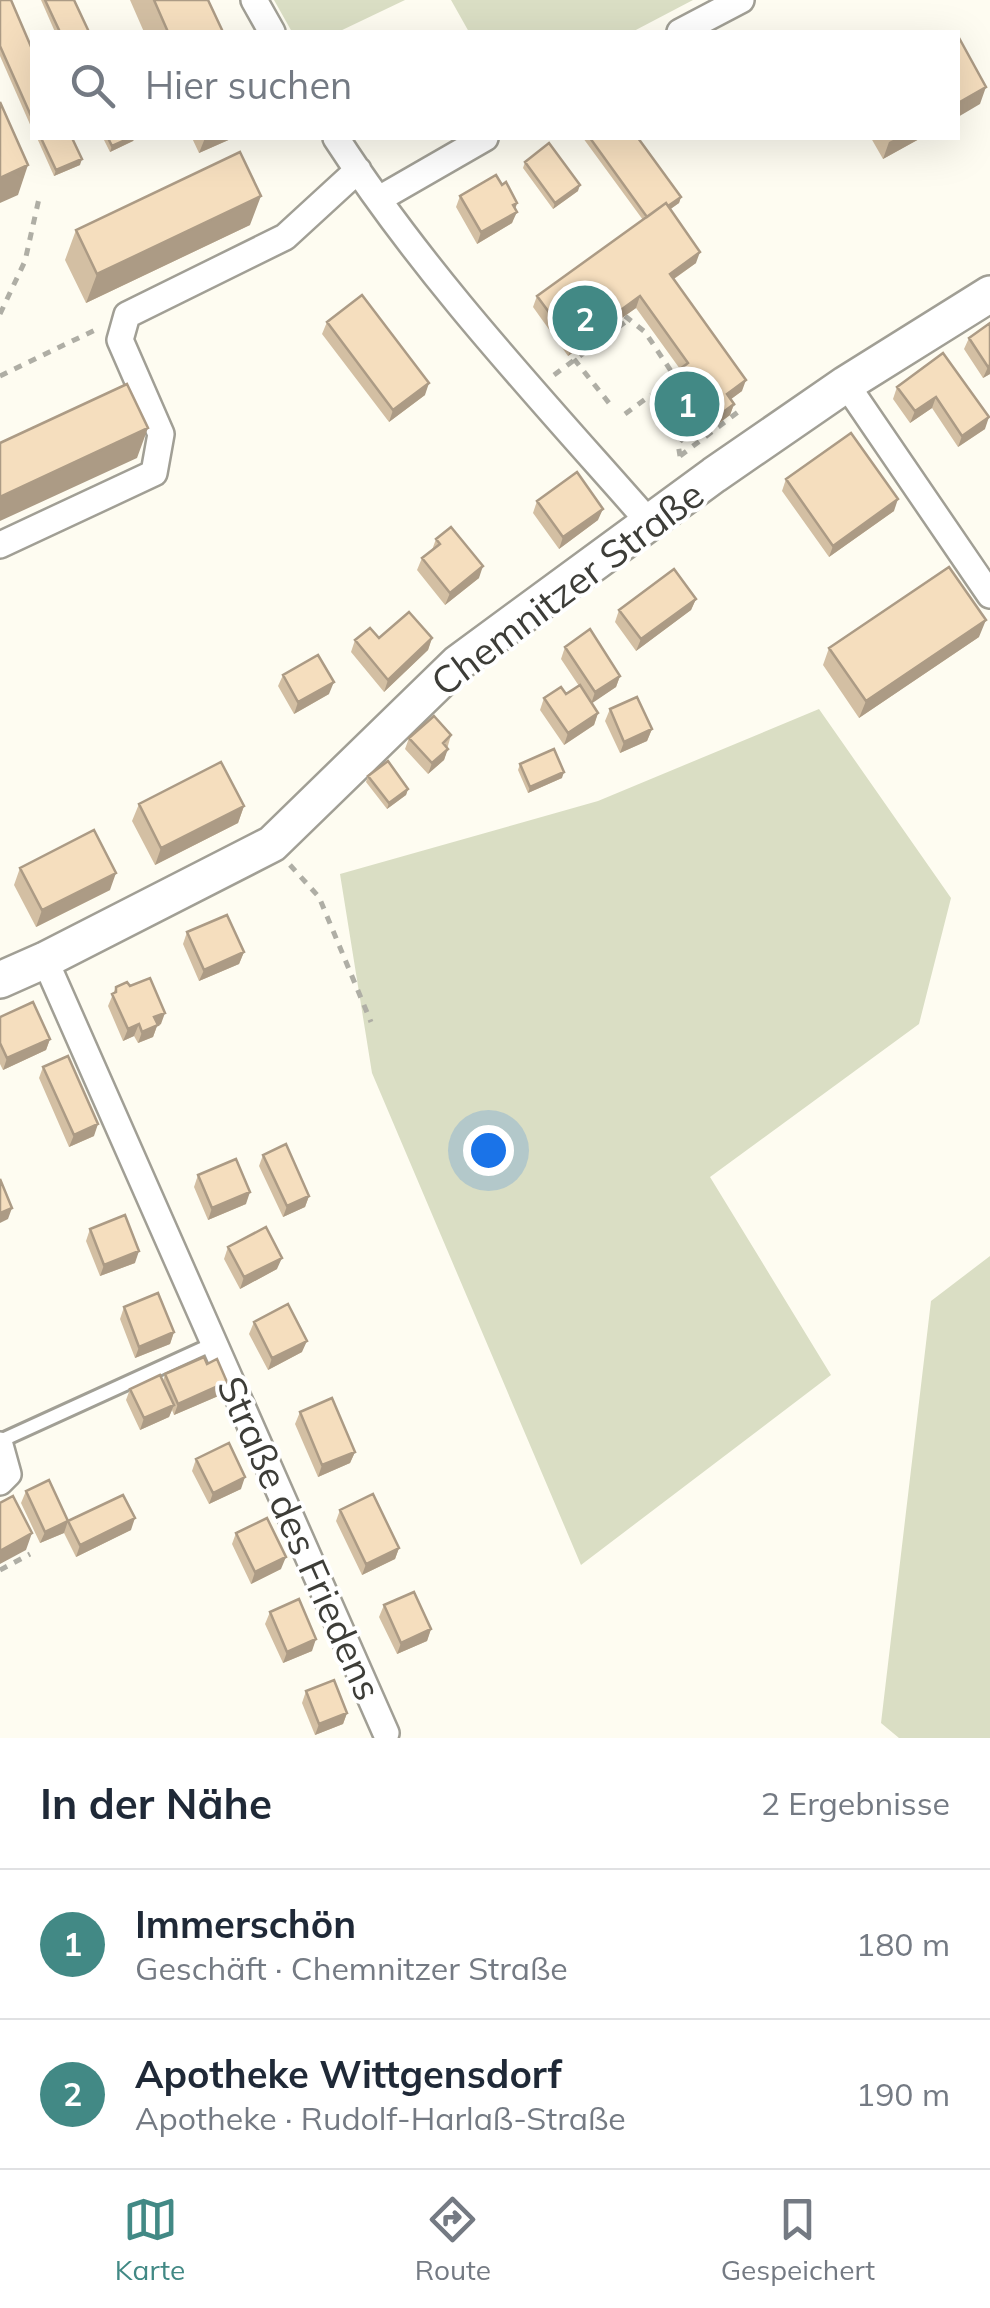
<!DOCTYPE html>
<html lang="de">
<meta charset="utf-8">
<style>
:root{--surface:#fff;--page:#f6f6f7;--text:#1f2937;--muted:#747a83;--line:#e0e1e3;--accent:#428985}
body{margin:0;font-family:Mulish,sans-serif;background:var(--page);color:var(--text)}
.you{position:absolute;left:488px;top:1150px;width:35px;height:35px;margin:-25px;border:8px solid #fff;border-radius:50%;background:#1a73e8;box-shadow:0 0 0 15px #1a73e833}
.badge{display:grid;place-items:center;width:65px;height:65px;border-radius:50%;background:var(--accent);color:#fff;font-size:32px;font-weight:700}
.pin{position:absolute;translate:-50% -50%;border:5px solid #fff;box-shadow:0 2px 10px #0006}
.list{margin:0;padding:0;list-style:none}
h2{display:flex;justify-content:space-between;align-items:center;height:130px;margin:0;padding:0 40px;font-size:42px}
h2 small{font-size:32px;font-weight:400;color:var(--muted)}
.list li{display:grid;grid-template-columns:65px 1fr auto;gap:30px;align-items:center;box-sizing:border-box;height:150px;padding:0 40px;border-top:2px solid var(--line)}
.list b{display:block;font-size:38px;white-space:nowrap}
.list p{margin:0;font-size:32px;white-space:nowrap;color:var(--muted)}
.list em{font-size:32px;font-style:normal;color:var(--muted)}
.icon{flex:none;width:55px;height:55px;fill:none;stroke:currentColor;stroke-width:2;stroke-linecap:round;stroke-linejoin:round}
.map{position:relative;flex:none;width:990px;height:1738px;overflow:hidden}
.search{position:absolute;background:var(--surface);box-shadow:0 10px 40px #0002;left:30px;right:30px;top:30px;height:110px;display:flex;align-items:center;gap:25px;box-sizing:border-box;padding:0 35px;border-radius:0px;color:var(--muted);font-size:38px}
.sheet{height:430px;background:var(--surface)}
nav{display:flex;justify-content:space-around;align-items:center;box-sizing:border-box;height:140px;border-top:2px solid var(--line);background:var(--surface);font-size:28px;color:var(--muted)}
nav a{display:grid;justify-items:center;gap:5px}
nav .on{color:var(--accent)}
.map>svg:first-child{display:block}
.green{fill:#dadec4}
.lines{fill:none;stroke-linecap:round;stroke-linejoin:round}
.lane-casing{stroke:#a19f95;stroke-width:18}
.street-casing{stroke:#a19f95;stroke-width:30}
.secondary-casing{stroke:#a19f95;stroke-width:40}
.path{stroke:#afaea5;stroke-width:5;stroke-dasharray:8 8;stroke-linecap:butt}
.lane{stroke:#fff;stroke-width:12}
.street{stroke:#fff;stroke-width:25}
.secondary{stroke:#fff;stroke-width:35}
.wall{fill:#d3bfa3}
.shaded-wall{fill:#ac9b85}
.building{fill:#f5debe;stroke:#ac9b85;stroke-width:2.5}
.labels{text-anchor:middle;dominant-baseline:central;stroke-width:8;stroke-linejoin:round;paint-order:stroke}
.street-label{font-size:38px;fill:#3d3d38;stroke:#fff}
</style>
<div class="map">
<svg width="990" height="1738" viewBox="0 0 990 1738">
<rect width="100%" height="100%" fill="#fefcf1"/>
<path class="green" d="M274,0H405L338,32H292Z
M451,0H693L632,32H469Z
M819,709L951,898L919,1024L710,1177L831,1375L581,1565L372,1073L340,874L598,801Z
M990,1256V1738H899L881,1723L931,1301Z"/>
<g class="lines">
<defs>
<path id="lane" d="M0,1441L215,1343"/>
<path id="street" d="M254,0L272,32
M680,32L741,0
M336,138C426,277 540,398 649,522
M379,199L485,138
M846,384L990,595
M0,545L154,473L161,434L120,340L127,315L285,237L358,170
M45,960L386,1733
M0,1445L8,1474L0,1482"/>
<path id="secondary" d="M0,980L45,960L272,844L458,663L714,475L846,384L990,294"/>
</defs>
<use href="#lane" class="lane-casing"/>
<use href="#street" class="street-casing"/>
<use href="#secondary" class="secondary-casing"/>
<path class="path" d="M0,314L25,261L40,194
M625,316L645,332L675,377
M574,359L609,403
M554,375L628,320
M0,376L97,329
M662,387L652,394L684,437L678,444L680,456
M625,414L651,395
M680,456L738,412L730,401
M290,865L319,897L371,1022
M0,1570L30,1554"/>
<use href="#lane" class="lane"/>
<use href="#street" class="street"/>
<use href="#secondary" class="secondary"/>
</g>
<path class="wall" d="M0,0L32,49V129L0,56Z
M41,0H74L89,32H55Z
M130,0H208L223,32H144Z
M37,138H72L80,165L54,176Z
M103,138H135L133,141L110,152Z
M192,138H233L199,153Z
M583,138H638L681,197L679,203L670,209L696,263L674,279L742,391L731,399L734,404L730,415L714,427L711,424L690,439L658,394L663,382L680,369L636,308L568,356L533,307L537,296L643,220Z
M871,138H921L883,159Z
M525,162L578,191L553,209L523,168Z
M502,185L517,203L512,223L477,244L456,207L460,196Z
M250,225L86,303L65,260L76,230Z
M327,322L425,395L389,422L322,334Z
M990,323V374L983,378L964,349L969,338Z
M943,353L985,429L958,447L932,408L910,423L893,399L897,387Z
M786,479L894,511L829,557L782,491Z
M537,501L598,520L559,549L533,513Z
M436,539L479,578L445,605L417,570L422,558L432,550Z
M696,599L691,610L636,651L615,622L619,610Z
M979,637L859,718L823,665L829,648Z
M379,638H432L428,650L384,692L351,652L355,640Z
M565,647L620,676L616,687L591,703L598,713L594,725L564,745L540,710L544,698L566,694L579,686L561,659Z
M283,675L329,694L294,714L278,686Z
M610,709L652,729L647,741L620,753L605,721Z
M451,735L444,760L428,774L405,749L409,738Z
M520,764L562,778L528,793L518,770Z
M368,776L408,789L406,795L387,809L366,782Z
M139,804L244,806L238,823L155,865L132,821Z
M20,868L110,890L36,927L14,885Z
M187,932L244,952L239,964L199,981L183,944Z
M116,987L161,1024L157,1026L153,1037L138,1043L134,1036L123,1041L108,1006Z
M0,1017L50,1039L46,1050L3,1070L0,1064Z
M43,1067L94,1136L69,1147L39,1078Z
M263,1155L309,1196L305,1207L283,1217L259,1166Z
M198,1175L246,1204L208,1220L194,1187Z
M90,1229L135,1263L100,1276L86,1241Z
M228,1247L277,1269L240,1289L224,1259Z
M124,1307L174,1332L170,1344L135,1358L120,1319Z
M254,1322L302,1352L268,1370L249,1334Z
M165,1374L223,1394L174,1415L172,1410L169,1417L140,1430L126,1400L130,1389L163,1381Z
M300,1412L355,1452L350,1463L318,1477L295,1424Z
M196,1459L241,1489L209,1504L192,1471Z
M26,1491L68,1521L131,1530L76,1557L64,1533L40,1543L21,1503Z
M340,1510L399,1548L395,1559L362,1575L336,1521Z
M236,1533L281,1569L251,1584L232,1544Z
M384,1605L431,1629L427,1641L397,1654L379,1617Z
M270,1612L312,1651L283,1663L265,1624Z
M306,1691L347,1713L343,1724L315,1735L302,1703Z"/>
<path class="shaded-wall" d="M986,87L980,104L958,117V103Z
M130,138H135L133,141L110,152L112,146Z
M205,138H233L199,153Z
M897,138H921L883,159L889,142Z
M82,159L80,165L54,176L56,170Z
M28,165L18,195L0,203V178Z
M580,185L578,191L553,209L555,203Z
M261,196L250,225L86,303L97,274Z
M681,197L679,203L647,226L649,220Z
M517,203L513,214L517,212L512,223L477,244L481,232Z
M700,252L696,263L665,285L670,274Z
M640,296L636,308L568,356L573,345Z
M990,365V374L983,378L988,367Z
M746,380L742,391L723,405L727,394Z
M429,383L425,395L389,422L393,410Z
M936,397L932,408L910,423L915,411Z
M734,404L730,415L714,427L718,416Z
M716,412L711,424L690,439L695,427Z
M989,417L985,429L958,447L962,436Z
M148,428L137,458L0,521V497Z
M898,499L894,511L829,557L833,546Z
M603,509L598,520L559,549L563,537Z
M483,566L479,578L445,605L450,593Z
M696,599L691,610L636,651L641,639Z
M986,620L979,637L859,718L866,701Z
M432,638L428,650L384,692L388,680Z
M620,676L616,687L591,704L595,692Z
M334,682L329,694L294,714L298,702Z
M598,713L594,725L564,745L568,733Z
M652,729L647,741L620,753L624,742Z
M448,749L444,760L428,774L432,763Z
M564,772L562,778L528,793L530,787Z
M408,789L406,795L387,809L389,803Z
M244,806L238,823L155,865L161,848Z
M116,873L110,890L36,927L42,910Z
M244,952L239,964L199,981L204,970Z
M165,1013L161,1024L157,1026L153,1037L138,1043L142,1032L154,1017Z
M139,1024L134,1036L123,1041L128,1029Z
M50,1039L46,1050L3,1070L7,1058Z
M98,1124L94,1136L69,1147L74,1135Z
M250,1192L246,1204L208,1220L212,1208Z
M309,1196L305,1207L283,1217L287,1206Z
M12,1208L8,1219L0,1223V1213Z
M139,1251L135,1263L100,1276L104,1265Z
M282,1258L277,1269L240,1289L244,1277Z
M174,1332L170,1344L135,1358L139,1347Z
M307,1341L302,1352L268,1370L272,1358Z
M227,1382L223,1394L174,1415L178,1404Z
M174,1405L169,1417L140,1430L144,1418Z
M355,1452L350,1463L318,1477L322,1465Z
M245,1477L241,1489L209,1504L213,1493Z
M135,1518L131,1530L76,1557L80,1545Z
M68,1521L64,1533L40,1543L45,1532Z
M32,1533L26,1550L0,1564V1551Z
M399,1548L395,1559L362,1575L366,1564Z
M286,1557L281,1569L251,1584L255,1572Z
M431,1629L427,1641L397,1654L401,1643Z
M316,1639L312,1651L283,1663L287,1652Z
M347,1713L343,1724L315,1735L319,1724Z"/>
<path class="building" d="M0,0H11L32,49V118L0,46Z
M45,0H74L89,32H60Z
M154,0H208L223,32H168Z
M958,36L986,87L958,103Z
M0,102L28,165L0,178Z
M41,138H72L82,159L56,170Z
M108,138H130L112,146Z
M590,138H638L681,197L668,206L666,203L647,217Z
M549,143L580,185L555,203L525,162Z
M240,152L261,196L97,274L76,230Z
M496,175L502,185L506,182L517,203L513,205L517,212L481,232L460,196Z
M666,203L700,252L670,274L746,380L727,394L734,404L718,416L716,412L695,427L663,382L688,363L640,296L573,345L537,296Z
M362,295L429,383L393,410L327,322Z
M990,323V365L988,367L969,338Z
M943,353L989,417L962,436L936,397L915,411L897,387Z
M127,384L148,428L0,497V443Z
M851,433L898,499L833,546L786,479Z
M577,472L603,509L563,537L537,501Z
M451,527L483,566L450,593L422,558L440,544L436,539Z
M949,567L986,620L866,701L829,648Z
M674,569L696,599L641,639L619,610Z
M409,612L432,638L388,680L355,640L370,628L379,638Z
M590,629L620,676L595,692L565,647Z
M318,655L334,682L298,702L283,675Z
M580,685L598,713L568,733L544,698L561,687L566,694Z
M637,697L652,729L624,742L610,709Z
M434,716L451,735L443,743L448,749L432,763L409,738Z
M554,749L564,772L530,787L520,764Z
M388,761L408,789L389,803L368,776Z
M221,762L244,806L161,848L139,804Z
M94,830L116,873L42,910L20,868Z
M227,915L244,952L204,970L187,932Z
M150,978L165,1013L154,1017L158,1025L142,1032L139,1024L128,1029L112,994L116,992V987L127,982L130,986Z
M33,1002L50,1039L7,1058L0,1043V1017Z
M68,1056L98,1124L74,1135L43,1067Z
M286,1144L309,1196L287,1206L263,1155Z
M236,1159L250,1192L212,1208L198,1175Z
M0,1179L12,1208L0,1213Z
M125,1215L139,1251L104,1265L90,1229Z
M266,1227L282,1258L244,1277L228,1247Z
M158,1293L174,1332L139,1347L124,1307Z
M288,1304L307,1341L272,1358L254,1322Z
M204,1357L207,1364L217,1359L227,1382L178,1404L165,1374Z
M160,1375L174,1405L144,1418L130,1389Z
M332,1398L355,1452L322,1465L300,1412Z
M229,1443L245,1477L213,1493L196,1459Z
M49,1480L68,1521L123,1495L135,1518L80,1545L68,1521L45,1532L26,1491Z
M373,1494L399,1548L366,1564L340,1510Z
M13,1496L32,1533L0,1551V1503Z
M267,1518L286,1557L255,1572L236,1533Z
M414,1592L431,1629L401,1643L384,1605Z
M299,1599L316,1639L287,1652L270,1612Z
M334,1680L347,1713L319,1724L306,1691Z"/>
<g class="labels">
<g class="street-label">
<text transform="translate(567 588) rotate(-37)">Chemnitzer Straße</text>
<text transform="translate(300 1538) rotate(66)">Straße des Friedens</text>
</g>
</g>
</svg>
<div class="you"></div>
<div class="pin badge" style="left:687px;top:404px">1</div>
<div class="pin badge" style="left:585px;top:318px">2</div>
<div class="search"><svg class="icon" aria-label="search" viewBox="0 0 24 24"><circle cx="10" cy="10" r="6"/><path d="M15 15l6 6"/></svg>Hier suchen</div>
</div>
<section class="sheet">
<h2>In der Nähe<small>2 Ergebnisse</small></h2>
<ul class="list">
<li><span class="badge">1</span><div><b>Immerschön</b><p>Geschäft · Chemnitzer Straße</p></div><em>180 m</em></li>
<li><span class="badge">2</span><div><b>Apotheke Wittgensdorf</b><p>Apotheke · Rudolf-Harlaß-Straße</p></div><em>190 m</em></li>
</ul>
</section>
<nav>
<a class="on"><svg class="icon" aria-label="map" viewBox="0 0 24 24"><path d="M3 6l6-2 6 2 6-2v14l-6 2-6-2-6 2zM9 4v14M15 6v14"/></svg>Karte</a>
<a><svg class="icon" aria-label="directions" viewBox="0 0 24 24"><path d="M12 3l9 9-9 9-9-9zM9 14v-3h6M13 9l2 2-2 2"/></svg>Route</a>
<a><svg class="icon" aria-label="saved" viewBox="0 0 24 24"><path d="M7 4h10v16l-5-4-5 4z"/></svg>Gespeichert</a>
</nav>
